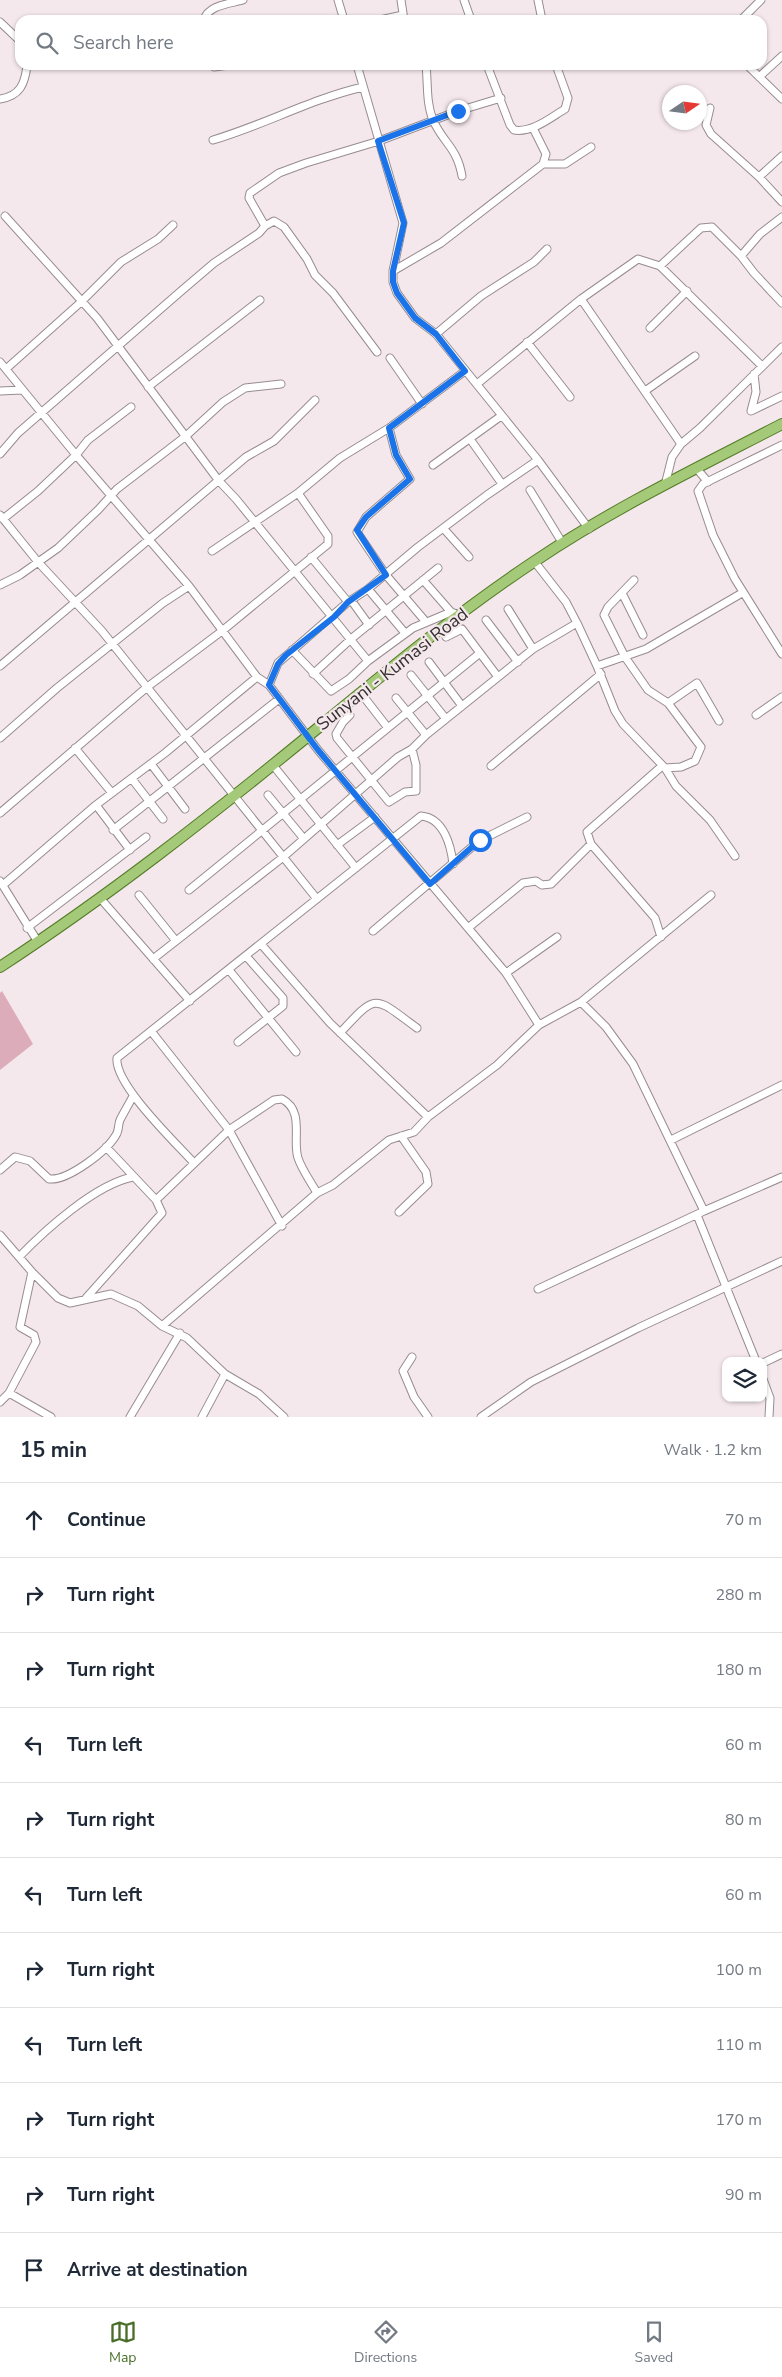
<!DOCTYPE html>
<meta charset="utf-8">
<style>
:root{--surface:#fff;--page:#f2f2f3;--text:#1f2937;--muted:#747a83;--line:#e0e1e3;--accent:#496e28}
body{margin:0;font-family:"Nunito Sans",sans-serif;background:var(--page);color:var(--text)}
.controls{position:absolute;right:15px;bottom:15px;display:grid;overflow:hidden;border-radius:10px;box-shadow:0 1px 4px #0004}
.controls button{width:45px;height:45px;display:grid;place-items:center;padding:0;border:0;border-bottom:1px solid var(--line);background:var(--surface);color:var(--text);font:25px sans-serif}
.compass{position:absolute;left:662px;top:85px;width:45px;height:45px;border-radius:50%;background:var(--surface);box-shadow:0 1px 4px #0004;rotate:77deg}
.stop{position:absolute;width:15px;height:15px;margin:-11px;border:4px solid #1a73e8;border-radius:50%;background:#fff}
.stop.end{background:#1a73e8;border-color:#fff;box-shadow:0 1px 5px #0008}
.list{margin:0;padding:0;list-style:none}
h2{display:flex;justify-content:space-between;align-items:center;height:65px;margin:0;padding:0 20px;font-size:21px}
h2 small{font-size:16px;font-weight:400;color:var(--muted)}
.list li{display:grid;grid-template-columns:32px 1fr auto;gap:15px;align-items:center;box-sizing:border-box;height:75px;padding:0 20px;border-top:1px solid var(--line)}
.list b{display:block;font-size:19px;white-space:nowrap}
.list em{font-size:16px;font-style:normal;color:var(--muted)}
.icon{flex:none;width:28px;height:28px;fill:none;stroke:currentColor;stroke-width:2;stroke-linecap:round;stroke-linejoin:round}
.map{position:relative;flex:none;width:782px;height:1417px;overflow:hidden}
.search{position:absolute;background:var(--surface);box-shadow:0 1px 4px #0004;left:15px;right:15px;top:15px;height:55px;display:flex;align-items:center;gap:12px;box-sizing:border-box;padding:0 18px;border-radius:15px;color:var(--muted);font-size:19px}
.sheet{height:890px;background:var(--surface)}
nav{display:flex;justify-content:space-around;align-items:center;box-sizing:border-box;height:70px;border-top:1px solid var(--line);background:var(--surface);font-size:14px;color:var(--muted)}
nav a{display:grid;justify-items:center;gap:2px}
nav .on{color:var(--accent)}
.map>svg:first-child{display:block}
.garden{fill:#dcacba}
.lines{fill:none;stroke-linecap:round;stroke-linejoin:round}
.minor-casing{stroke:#978c8f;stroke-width:9}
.primary-casing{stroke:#547c26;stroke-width:12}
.minor{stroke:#fff;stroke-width:7}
.primary{stroke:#a3c979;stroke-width:10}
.route{stroke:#1a73e8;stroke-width:6}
.labels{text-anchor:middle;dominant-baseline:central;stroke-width:4.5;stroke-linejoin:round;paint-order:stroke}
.street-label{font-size:18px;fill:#343031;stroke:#f5e8ec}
</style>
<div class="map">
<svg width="782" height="1417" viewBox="0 0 782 1417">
<rect width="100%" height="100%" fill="#f5e8ec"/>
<path class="garden" d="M2,991L33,1044L0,1070V993Z"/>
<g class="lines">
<defs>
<path id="minor" d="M338,0L344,20
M401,0L404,20
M464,0L471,20
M538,0L542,20
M204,20C208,5 229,4 243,0
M380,20L403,15
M741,20L761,0
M0,22L20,41
M211,65L214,67L229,65
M357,65L403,223L393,271V282L397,293L415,318L436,334L538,460L589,529
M426,65C428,83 426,103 433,120C443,143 457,147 462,176
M487,65L510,125L514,130C532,133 550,118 565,109L568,98L556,65
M747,65L782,99
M759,77L782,56
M0,99C20,96 25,84 27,65
M710,108L706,125L711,134L759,177L782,202
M213,140C264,125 311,99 363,87
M543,164H565L591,147
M759,177L782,156
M5,216L97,318L219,481L236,499L368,661L413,628L451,612L459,615
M782,217L760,234L741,256L754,273L782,303
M265,226L274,221L284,227L307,259L315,275L333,293L377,352
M660,266L701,228L712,227L741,256
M393,271L441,243L543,164L546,154L533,128
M581,299L681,444
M650,328L687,291
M436,334L481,296L534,262L547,249
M527,342L570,397
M390,358L422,404
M0,362L76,455L189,586L257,677L269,685L318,750L506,973L539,1025
M6,369L81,302L121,262L158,239L173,225
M754,374L756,392L751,411L782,396
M477,384L581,299L638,259L660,266L762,366
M148,387L260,300
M0,391L22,390
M645,391L695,356
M389,428L396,455L410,479L366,517L357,532L386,575L426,622
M470,439L502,484
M782,445L703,484L698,491L713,535L735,579L782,654
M0,454L18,433L180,292L214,263L259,233L265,226L249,198L250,193L279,173L306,163L379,141L458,111L501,98
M433,465L501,416
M697,469L708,482
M665,485L672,457L681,444L700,428L782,347
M530,490L563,544
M0,515L38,562L102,631L317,899
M3,519L38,491L76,455L88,440L131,407
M444,529L469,557
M212,551L298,493L340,458L389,428L465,371
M311,557L348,602
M423,580L451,612
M634,580L608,607L604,615L625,657L648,690L668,703L701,747L695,761L681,767L665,768
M0,585L20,575L58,548L98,510L117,489L186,436L223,402L245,388L281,384
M368,589L405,633
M622,593L643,635
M351,600L369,625
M508,609L533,649
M486,620L518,662
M577,623L597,666L615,711L623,724L665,768L676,786L710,820L735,856
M446,637L462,629L498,677
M292,650L331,691L349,679L368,661
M429,662L462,706
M0,666L246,457L274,441L315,400
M597,666L646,649L742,593
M313,674L351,639L438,568
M411,675L446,719
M269,685L278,663L348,602L368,589L418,547L487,495L538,460
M360,692L388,728
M396,698L426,735
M668,703L697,683L719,721
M350,715L343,722L336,734L337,738L389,802L405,792L416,791V765L412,749
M756,715L782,697
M0,738L57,688L163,603L189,586
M75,748L112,793
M151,764L185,809
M272,764L356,868
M491,766L601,674
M132,779L163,819
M268,795L304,839
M96,805L130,850
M0,813L146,688L222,631L328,544V536L298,493
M113,830L279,699
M337,845L375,817
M0,881L38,942
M3,885L96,805L165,753L257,677
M189,890L480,653
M139,895L176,941
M100,898L190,1001
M27,928L146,837
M468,928L523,883L536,881L542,885L551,884L591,844
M373,931L479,841L527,817
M661,937L655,918L591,844L587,832L662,766
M261,944L330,1023L428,1117
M153,959L282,858L398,757L412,749L426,735L533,649L577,623L566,602L534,561
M229,970L296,1052
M506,973L557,937
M581,1002L711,895
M151,1031L229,1130L282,1226
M340,1033C378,992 373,996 417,1028
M238,1042L283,1006V998L246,956
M671,1140L782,1085
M193,1162C175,1142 114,1084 117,1058L421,816C444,818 451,846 453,864
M0,1170L15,1157L30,1161L49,1179C68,1181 107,1151 116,1135C119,1131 118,1125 120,1120C124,1112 129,1104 133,1096
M156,1200L229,1130L274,1100L282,1099C305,1111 292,1139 298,1158C302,1170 311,1182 317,1193
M399,1212L428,1184L426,1172L401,1136
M697,1215L756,1361
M0,1235L32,1272L58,1298L70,1303L111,1294L138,1306L162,1326L187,1338L225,1374L259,1394L284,1417
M19,1257C45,1230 96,1184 133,1177
M538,1289L704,1211L782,1177
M86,1298L162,1213L156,1200L106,1147
M162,1326L317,1193L333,1185L389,1140L414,1132L428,1117L497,1065L539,1025L581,1002L606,1027L633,1064L704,1211
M412,1357L403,1371L414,1397L428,1417
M763,1363L782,1354
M763,1379L770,1398L769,1417
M9,1393L36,1342L34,1335L20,1327L32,1272
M0,1402L9,1393L51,1417
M130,1417L180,1333
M202,1417L225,1374
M481,1417L531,1382L638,1328L782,1261"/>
<path id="primary" d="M0,967C107,897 208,818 307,737C381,676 455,614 535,561C612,509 699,467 782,424"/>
</defs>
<use href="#minor" class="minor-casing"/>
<use href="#primary" class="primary-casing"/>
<use href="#minor" class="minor"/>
<use href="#primary" class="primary"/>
</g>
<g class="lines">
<path class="route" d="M458,111L378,141L404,223L393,271V282L397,293L415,318L436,334L465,371L389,428L396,455L410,479L366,517L357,530L386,575L348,602L334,617L286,655L278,664L269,685L318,750L430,884L480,840"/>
</g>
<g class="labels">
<g class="street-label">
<text transform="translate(392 669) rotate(-38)">Sunyani - Kumasi Road</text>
</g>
</g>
</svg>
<div class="controls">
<button><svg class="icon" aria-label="layers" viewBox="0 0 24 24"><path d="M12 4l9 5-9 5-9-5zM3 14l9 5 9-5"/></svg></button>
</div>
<svg class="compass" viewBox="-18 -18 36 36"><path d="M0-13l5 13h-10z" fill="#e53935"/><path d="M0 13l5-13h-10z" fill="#747a83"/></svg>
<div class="stop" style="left:480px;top:840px"></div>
<div class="stop end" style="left:458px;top:111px"></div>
<div class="search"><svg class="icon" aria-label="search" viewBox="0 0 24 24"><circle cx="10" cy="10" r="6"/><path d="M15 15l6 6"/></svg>Search here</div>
</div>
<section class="sheet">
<h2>15 min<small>Walk · 1.2 km</small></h2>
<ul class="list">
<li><svg class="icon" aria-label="ahead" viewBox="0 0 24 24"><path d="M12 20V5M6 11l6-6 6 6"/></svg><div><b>Continue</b></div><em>70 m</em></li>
<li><svg class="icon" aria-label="right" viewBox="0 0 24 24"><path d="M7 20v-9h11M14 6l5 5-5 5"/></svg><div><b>Turn right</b></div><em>280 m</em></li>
<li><svg class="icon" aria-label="right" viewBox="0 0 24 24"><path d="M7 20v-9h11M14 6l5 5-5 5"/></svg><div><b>Turn right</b></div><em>180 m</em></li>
<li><svg class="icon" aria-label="left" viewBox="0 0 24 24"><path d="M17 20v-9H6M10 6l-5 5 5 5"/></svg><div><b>Turn left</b></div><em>60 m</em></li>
<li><svg class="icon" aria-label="right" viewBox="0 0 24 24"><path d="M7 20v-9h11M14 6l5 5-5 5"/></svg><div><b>Turn right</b></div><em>80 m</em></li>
<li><svg class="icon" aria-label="left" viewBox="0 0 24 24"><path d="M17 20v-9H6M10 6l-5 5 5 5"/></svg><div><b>Turn left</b></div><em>60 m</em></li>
<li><svg class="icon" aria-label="right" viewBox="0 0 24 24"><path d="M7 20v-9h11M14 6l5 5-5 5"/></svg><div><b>Turn right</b></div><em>100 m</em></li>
<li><svg class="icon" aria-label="left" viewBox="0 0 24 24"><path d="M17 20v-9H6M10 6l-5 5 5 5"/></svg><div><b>Turn left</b></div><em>110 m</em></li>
<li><svg class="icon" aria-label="right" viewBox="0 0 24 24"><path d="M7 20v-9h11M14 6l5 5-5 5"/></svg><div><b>Turn right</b></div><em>170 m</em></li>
<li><svg class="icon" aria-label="right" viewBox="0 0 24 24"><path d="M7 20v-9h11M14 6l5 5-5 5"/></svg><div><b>Turn right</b></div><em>90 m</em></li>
<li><svg class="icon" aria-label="arrive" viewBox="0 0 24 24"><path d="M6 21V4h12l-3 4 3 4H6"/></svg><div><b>Arrive at destination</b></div></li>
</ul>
</section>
<nav>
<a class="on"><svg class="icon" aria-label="map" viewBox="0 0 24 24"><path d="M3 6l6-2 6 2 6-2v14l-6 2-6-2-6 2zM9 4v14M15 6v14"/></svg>Map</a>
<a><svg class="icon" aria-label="directions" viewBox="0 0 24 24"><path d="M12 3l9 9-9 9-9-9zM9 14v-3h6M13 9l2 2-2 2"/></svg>Directions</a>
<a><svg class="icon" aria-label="saved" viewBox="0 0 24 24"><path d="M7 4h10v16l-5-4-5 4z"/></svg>Saved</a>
</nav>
